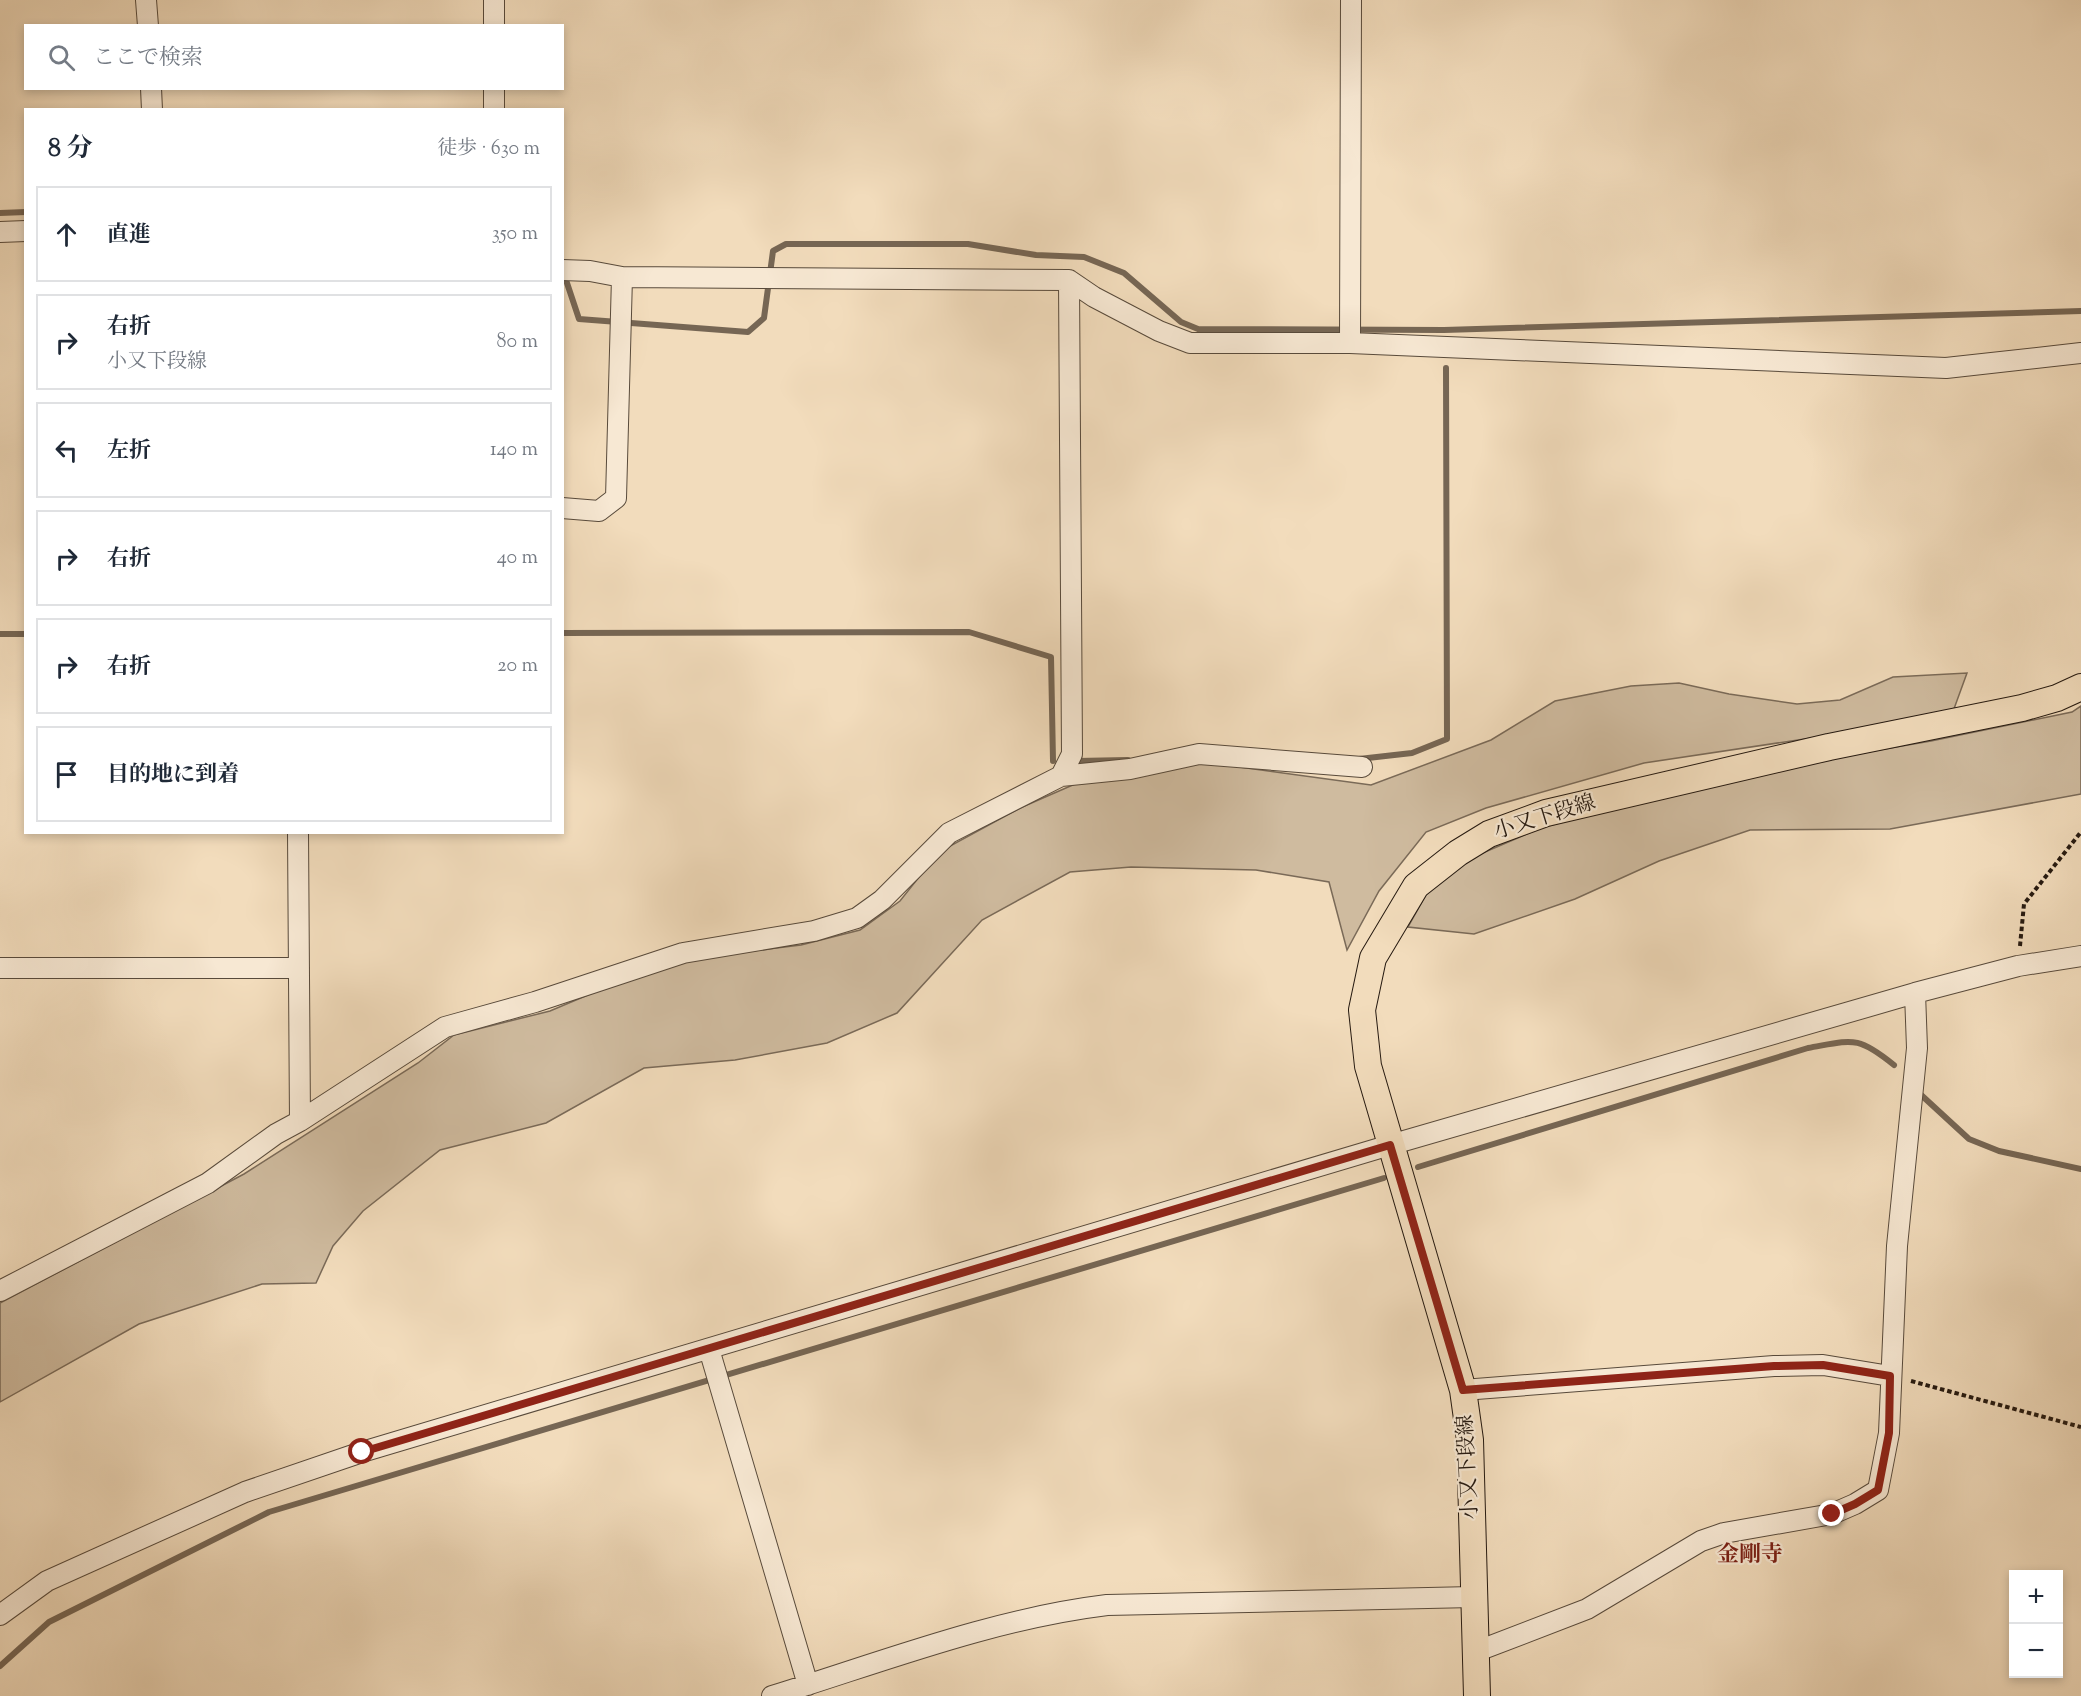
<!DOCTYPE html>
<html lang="ja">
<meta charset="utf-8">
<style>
:root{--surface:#fff;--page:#f2f2f3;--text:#1f2937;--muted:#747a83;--line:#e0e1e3}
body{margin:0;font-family:"Sorts Mill Goudy","Noto Serif JP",serif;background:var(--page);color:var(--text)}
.controls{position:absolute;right:18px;bottom:18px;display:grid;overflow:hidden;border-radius:0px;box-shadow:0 3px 9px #0003}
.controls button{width:54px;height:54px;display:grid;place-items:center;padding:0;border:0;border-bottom:2px solid var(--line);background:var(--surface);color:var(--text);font:30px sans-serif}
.stop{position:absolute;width:18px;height:18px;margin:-14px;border:4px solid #8f2418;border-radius:50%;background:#fff}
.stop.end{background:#8f2418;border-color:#fff;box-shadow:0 2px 6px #0008}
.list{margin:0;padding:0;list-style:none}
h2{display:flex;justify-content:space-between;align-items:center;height:78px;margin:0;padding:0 24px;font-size:26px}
h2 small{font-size:20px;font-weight:400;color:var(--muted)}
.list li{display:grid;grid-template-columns:39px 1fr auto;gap:18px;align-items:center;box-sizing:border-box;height:96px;margin:0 12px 12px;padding:0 12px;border:2px solid var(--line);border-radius:0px}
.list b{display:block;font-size:22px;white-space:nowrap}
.list p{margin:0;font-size:20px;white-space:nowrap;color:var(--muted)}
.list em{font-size:20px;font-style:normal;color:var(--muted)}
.icon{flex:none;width:33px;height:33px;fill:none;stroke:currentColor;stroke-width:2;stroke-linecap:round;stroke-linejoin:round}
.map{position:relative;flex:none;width:2081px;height:1696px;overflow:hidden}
.search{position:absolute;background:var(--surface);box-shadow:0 3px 9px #0003;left:24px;top:24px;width:540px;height:66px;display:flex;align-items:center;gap:15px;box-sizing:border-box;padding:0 21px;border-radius:0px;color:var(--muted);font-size:22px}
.panel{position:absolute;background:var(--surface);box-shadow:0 3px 9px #0003;left:24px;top:108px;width:540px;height:726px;border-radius:0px}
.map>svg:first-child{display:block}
.green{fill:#cfbb9f;stroke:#7a6a58;stroke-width:1.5}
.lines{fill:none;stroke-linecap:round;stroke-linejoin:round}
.stream{stroke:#766654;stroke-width:6}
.minor-casing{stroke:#584a3b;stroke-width:22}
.major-casing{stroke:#251910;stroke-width:28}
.path{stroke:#251910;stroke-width:4;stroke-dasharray:4.5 3;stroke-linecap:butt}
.minor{stroke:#f7e8d3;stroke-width:20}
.major{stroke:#f2dcbc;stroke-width:26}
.route{stroke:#8f2418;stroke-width:8}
.labels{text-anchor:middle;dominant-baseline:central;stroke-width:4.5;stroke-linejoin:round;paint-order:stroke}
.street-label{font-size:21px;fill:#251910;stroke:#f7e8d3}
.neighbourhood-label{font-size:22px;font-weight:bold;fill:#7a1f14;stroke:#f7e8d3}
</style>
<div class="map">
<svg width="2081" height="1696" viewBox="0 0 2081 1696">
<rect width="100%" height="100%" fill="#f2dcbc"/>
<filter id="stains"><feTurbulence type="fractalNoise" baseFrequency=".00333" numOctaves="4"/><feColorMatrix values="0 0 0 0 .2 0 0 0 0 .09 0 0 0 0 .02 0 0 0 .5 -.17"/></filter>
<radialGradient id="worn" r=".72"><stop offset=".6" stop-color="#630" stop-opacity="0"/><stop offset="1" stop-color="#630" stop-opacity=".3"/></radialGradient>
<path class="green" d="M1967,673L1951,717L1644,763L1486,808L1426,832L1379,891L1347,950L1329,882L1256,870L1131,867L1070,872L982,920L897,1013L827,1043L735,1060L644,1068L546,1123L440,1150L363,1211L333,1246L316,1283L262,1284L139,1324L0,1402V1303L244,1174L418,1063L454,1035L550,1011L628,978L694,958L801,945L860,930L900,901L939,852L1020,808L1075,784L1203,762L1371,785L1491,740L1555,701L1631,686L1679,683L1729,694L1797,704L1840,700L1893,677Z
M2081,706V794L1890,829L1750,830L1659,861L1575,899L1474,934L1408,927L1431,886L1471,858L1541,828L1745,773L1931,741L2072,712Z"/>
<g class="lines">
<path class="stream" d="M0,213L26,212
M564,274L579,319L748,332L764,318L773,251L786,244H968L1036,255L1084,257L1124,273L1181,322L1198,329L1444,330L2081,311
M562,633L969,632L1051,657L1053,761
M0,634H26
M1359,759L1412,753L1447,739L1446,368
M1077,761L1128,760
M1919,1093L1969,1139L1999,1151L2081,1169
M1418,1167L1808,1048C1853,1040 1857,1035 1894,1065
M0,1666L49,1622L269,1512L1384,1178"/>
<defs>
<path id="minor" d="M146,0L148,26
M494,26V0
M151,88L152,110
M494,110V88
M0,232L26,231
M562,270L590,271L622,277L1069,280L1094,297L1159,331L1190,343H1350L1946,368L2081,353
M1350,343L1351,0
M562,508L599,511L616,498L622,277
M1061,776L1130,769L1199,754L1362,767
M0,968H299
M300,1121L445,1027L535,1002L683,953L814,931L857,918L882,900L949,833L1061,776L1072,754L1069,280
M0,1291L208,1183L276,1134L300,1121L298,832
M709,1349L808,1685
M1463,1390L1774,1366L1823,1365L1890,1376
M0,1615L47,1581L245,1492L362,1452L1390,1145L1915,993L2018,966L2081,956
M1475,1652L1587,1609L1701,1541L1724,1533L1832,1514L1855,1504L1878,1490L1889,1433L1897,1246L1917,1048L1915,993
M772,1696C882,1662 992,1619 1107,1605L1473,1597"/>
<path id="major" d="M1477,1696L1470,1440L1463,1390L1368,1066L1362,1010L1373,958L1416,886L1458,853L1489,834L1546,813L1829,747L2022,708L2057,698L2081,687"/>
</defs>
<use href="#minor" class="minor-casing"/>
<use href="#major" class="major-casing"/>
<path class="path" d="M2020,946L2024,904L2081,832
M1911,1381L2081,1427"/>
<use href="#minor" class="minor"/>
<use href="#major" class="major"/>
</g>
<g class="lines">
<path class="route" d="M362,1452L1390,1145L1463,1390L1774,1366L1823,1365L1890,1376L1889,1433L1878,1490L1855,1504L1832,1514"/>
</g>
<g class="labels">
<g class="street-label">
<text transform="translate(1545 818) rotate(-17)">小又下段線</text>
<text transform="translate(1469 1467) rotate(-93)">小又下段線</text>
</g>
<g class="neighbourhood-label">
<text x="1750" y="1556">金剛寺</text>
</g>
</g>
<rect width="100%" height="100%" filter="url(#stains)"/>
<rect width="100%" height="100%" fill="url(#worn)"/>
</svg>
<div class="controls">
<button>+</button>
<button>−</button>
</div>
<div class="stop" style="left:362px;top:1452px"></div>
<div class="stop end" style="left:1832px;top:1514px"></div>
<div class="search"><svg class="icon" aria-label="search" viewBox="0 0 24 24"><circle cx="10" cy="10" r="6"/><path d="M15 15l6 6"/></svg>ここで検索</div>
<section class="panel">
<h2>8 分<small>徒歩 · 630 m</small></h2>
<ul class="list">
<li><svg class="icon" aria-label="ahead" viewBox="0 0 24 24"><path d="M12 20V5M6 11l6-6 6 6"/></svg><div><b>直進</b></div><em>350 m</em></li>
<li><svg class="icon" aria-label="right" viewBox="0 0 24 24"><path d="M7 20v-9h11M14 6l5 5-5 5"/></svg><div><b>右折</b><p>小又下段線</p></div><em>80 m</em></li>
<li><svg class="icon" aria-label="left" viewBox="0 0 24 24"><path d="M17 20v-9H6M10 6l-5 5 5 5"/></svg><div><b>左折</b></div><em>140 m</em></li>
<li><svg class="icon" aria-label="right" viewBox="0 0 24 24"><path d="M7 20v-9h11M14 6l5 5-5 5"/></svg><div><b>右折</b></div><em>40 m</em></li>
<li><svg class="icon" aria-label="right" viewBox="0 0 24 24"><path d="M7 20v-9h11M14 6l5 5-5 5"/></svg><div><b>右折</b></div><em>20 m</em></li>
<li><svg class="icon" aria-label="arrive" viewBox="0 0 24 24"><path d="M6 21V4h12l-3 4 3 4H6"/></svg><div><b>目的地に到着</b></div></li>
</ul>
</section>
</div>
